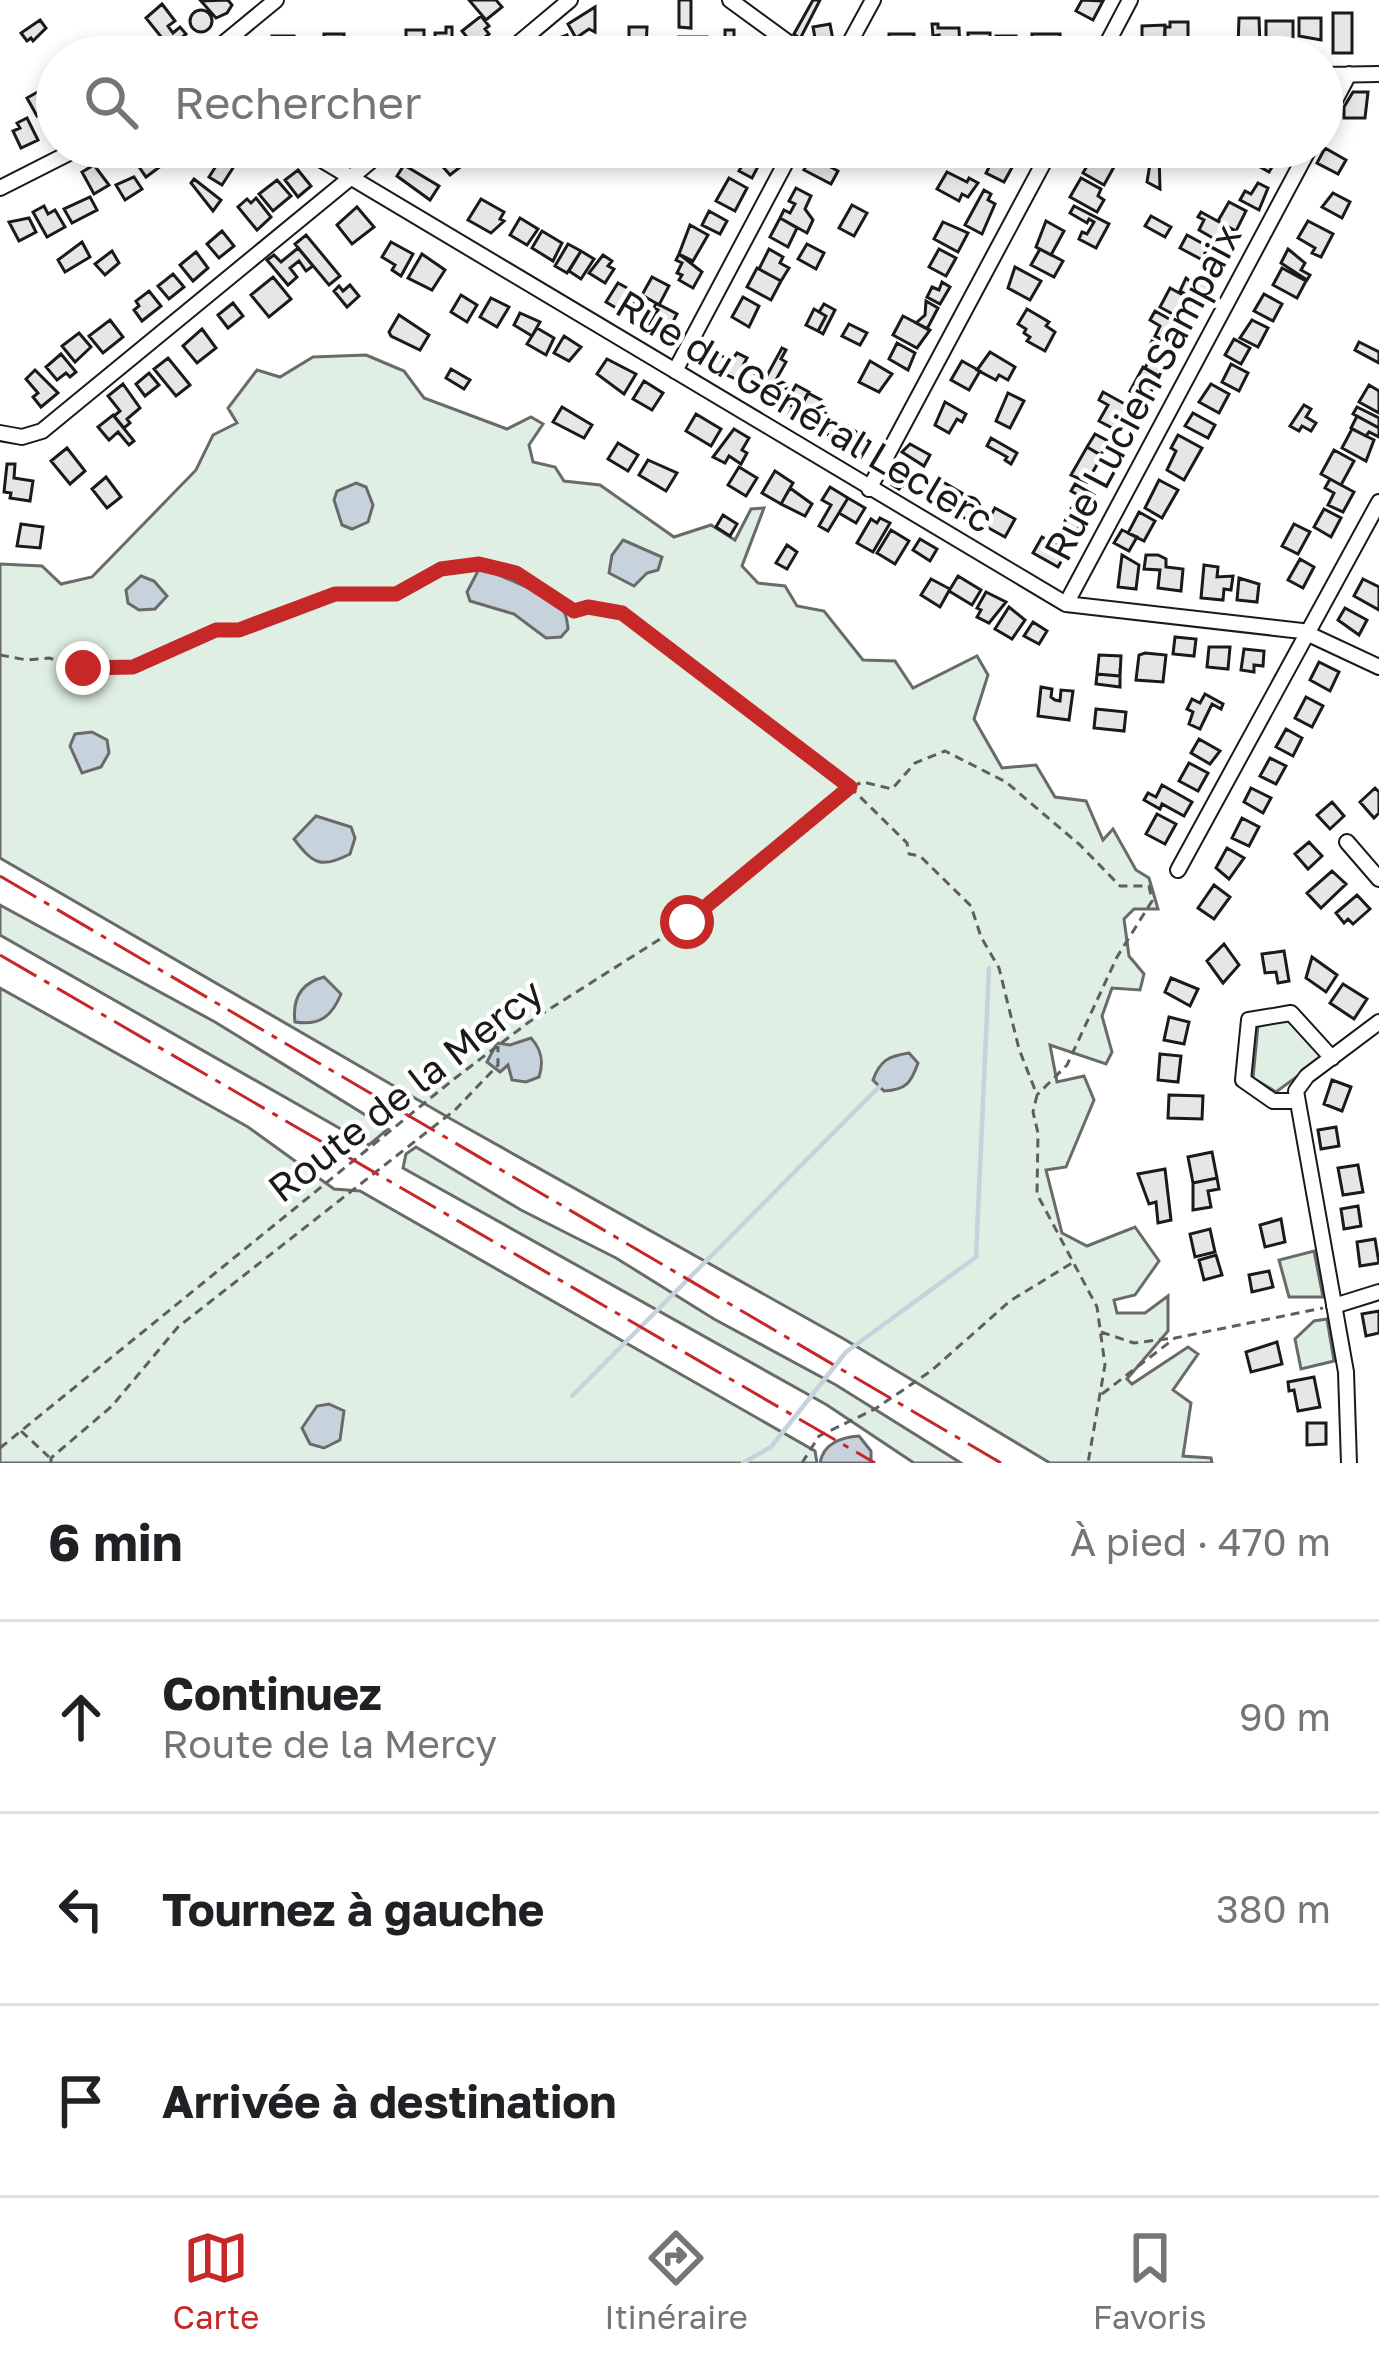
<!DOCTYPE html>
<html lang="fr">
<meta charset="utf-8">
<style>
:root{--surface:#fff;--page:#f6f6f6;--text:#202124;--muted:#757577;--line:#e0e0e0;--accent:#c62828}
body{margin:0;font-family:"Golos Text",sans-serif;background:var(--page);color:var(--text)}
.stop{position:absolute;width:36px;height:36px;margin:-27px;border:9px solid #c62828;border-radius:50%;background:#fff}
.stop.end{background:#c62828;border-color:#fff;box-shadow:0 3px 12px #0008}
.list{margin:0;padding:0;list-style:none}
h2{display:flex;justify-content:space-between;align-items:center;height:156px;margin:0;padding:0 48px;font-size:51px}
h2 small{font-size:39px;font-weight:400;color:var(--muted)}
.list li{display:grid;grid-template-columns:78px 1fr auto;gap:36px;align-items:center;box-sizing:border-box;height:192px;padding:0 48px;border-top:3px solid var(--line)}
.list b{display:block;font-size:45px;white-space:nowrap}
.list p{margin:0;font-size:39px;white-space:nowrap;color:var(--muted)}
.list em{font-size:39px;font-style:normal;color:var(--muted)}
.icon{flex:none;width:66px;height:66px;fill:none;stroke:currentColor;stroke-width:2;stroke-linecap:round;stroke-linejoin:round}
.map{position:relative;flex:none;width:1379px;height:1463px;overflow:hidden}
.search{position:absolute;background:var(--surface);box-shadow:0 6px 18px #0003;left:36px;right:36px;top:36px;height:132px;display:flex;align-items:center;gap:30px;box-sizing:border-box;padding:0 42px;border-radius:66px;color:var(--muted);font-size:45px}
.sheet{height:732px;background:var(--surface)}
nav{display:flex;justify-content:space-around;align-items:center;box-sizing:border-box;height:168px;border-top:3px solid var(--line);background:var(--surface);font-size:33px;color:var(--muted)}
nav a{display:grid;justify-items:center;gap:6px}
nav .on{color:var(--accent)}
.map>svg:first-child{display:block}
.green{fill:#e0efe3;stroke:#6a6a6a;stroke-width:3}
.water{fill:#c6d2dc;stroke:#6a6a6a;stroke-width:3}
.lines{fill:none;stroke-linecap:round;stroke-linejoin:round}
.stream{stroke:#c6d2dc;stroke-width:4.5}
.building{fill:#e6e6e6;stroke:#1a1a1a;stroke-width:3}
.street-casing{stroke:#1a1a1a;stroke-width:18}
.path{stroke:#5f5f5f;stroke-width:3;stroke-dasharray:9 6;stroke-linecap:butt}
.street{stroke:#fff;stroke-width:14}
.power{stroke:#c62828;stroke-width:3;stroke-dasharray:42 9 6 9;stroke-linecap:butt}
.route{stroke:#c62828;stroke-width:15}
.labels{text-anchor:middle;dominant-baseline:central;stroke-width:9;stroke-linejoin:round;paint-order:stroke}
.street-label{font-size:39px;fill:#1a1a1a;stroke:#fff}
</style>
<div class="map">
<svg width="1379" height="1463" viewBox="0 0 1379 1463">
<rect width="100%" height="100%" fill="#fff"/>
<path class="green" d="M366,355L404,371L424,398L507,429L531,417L543,424L529,445L533,462L555,467L564,481L600,485L674,537L711,525L735,540L751,509L764,508L742,566L758,583L785,586L797,606L824,611L863,660L895,661L913,688L977,656L988,675L974,719L1002,768L1036,765L1055,797L1086,801L1103,840L1113,829L1136,870L1149,878L1158,909H1134L1124,919L1129,956L1144,974L1140,990L1112,988L1102,1016L1112,1052L1106,1064L1050,1045L1057,1082L1084,1076L1094,1100L1066,1167L1046,1170L1062,1233L1087,1246L1135,1227L1159,1261L1135,1295L1114,1300L1117,1313H1145L1168,1296V1331L1127,1379L1132,1384L1188,1347L1198,1354L1173,1390L1191,1403L1183,1456L1211,1458L1212,1463H1050L844,1339L451,1119L0,858V564L42,566L61,584L92,577L196,470L213,435L237,423L228,408L257,370L280,377L313,357Z
M0,905L215,1022L388,1129L369,1145L0,935Z
M0,988L248,1127L334,1189L360,1191L815,1451L817,1463H0Z
M1291,1020L1320,1053L1321,1059L1276,1092L1253,1078L1258,1025Z
M416,1147L521,1210L616,1258L714,1319L836,1385L961,1463H914L827,1405L403,1168L406,1154Z
M1314,1251L1323,1297H1289L1279,1260Z
M1327,1319L1334,1361L1301,1369L1295,1339L1314,1321Z"/>
<path class="water" d="M356,483L366,487L373,505L368,522L352,529L342,525L334,500L337,491Z
M623,540L662,557L658,570L647,573L634,586L609,573L612,555Z
M479,569C488,569 546,595 555,601C565,608 567,618 568,629L561,637L546,638L514,614L470,601L467,592Z
M141,576L154,581L167,596L155,609L139,610L128,603L126,590Z
M92,732L107,740L109,753L101,767L82,773L70,746L75,734Z
M316,816L351,827L355,838L350,854C321,869 313,864 294,839Z
M324,977L341,994C332,1016 320,1026 295,1022C292,998 301,983 324,977Z
M531,1038C542,1050 544,1062 539,1077L526,1082L512,1080L508,1065L500,1072L487,1062L497,1043L510,1045Z
M909,1053L918,1063C911,1083 906,1090 884,1091L873,1080C880,1060 889,1056 909,1053Z
M329,1404L344,1411L340,1440L324,1448L310,1444L302,1428L317,1406Z
M859,1436L871,1451V1463H820C823,1444 841,1437 859,1436Z"/>
<g class="lines">
<path class="stream" d="M572,1396L880,1086
M743,1463L771,1447L846,1352L976,1257L989,968"/>
</g>
<path class="building" d="M228,0L232,5L227,13L216,18L201,1Z
M469,0H496L502,7L486,20Z
M679,0H691V28L679,27Z
M813,0H820L800,39L794,34Z
M1082,0L1103,1L1093,20L1076,11Z
M162,4L175,21L168,26L173,33L180,27L186,34L170,48L146,18Z
M595,7V32L589,29L576,38L568,24Z
M190 21a11 11 0 1 1 22 0a11 11 0 1 1-22 0Z
M1333,13H1352V53H1333Z
M481,16L489,26L485,29L489,34L474,46L462,31Z
M1239,18H1259L1260,47H1238Z
M1299,18H1321V40L1299,36Z
M40,20L46,28L33,41L31,38L27,41L21,33Z
M1266,21H1293V47L1266,52Z
M1170,22H1188V45L1165,44V27H1170Z
M830,24L833,40L816,43L813,27Z
M932,24H938V28H959L960,51H939V35L933,36Z
M1165,25L1164,48H1142V26Z
M446,27H452V54H436L435,33H446Z
M629,27H647L646,48H629Z
M406,30H424V48H406Z
M725,30H734V42H749L748,54L725,53Z
M968,33H990V51H968Z
M324,34H344V52H324Z
M889,34H914V50H889Z
M1032,34H1060V51H1032Z
M567,35L571,49L551,54V41Z
M272,36H294V52H272Z
M996,36H1016V52H996Z
M679,37H707V53L679,51Z
M595,39H616L617,54L602,52V56H595Z
M43,89L53,107L37,116L27,98Z
M1353,92H1368L1365,118H1344V107Z
M27,118L38,140L21,148L13,131L20,128L17,123Z
M149,147H154L165,163L146,177L135,161Z
M217,147H225V152L238,160L222,185L209,177L218,163L210,158Z
M438,147H457L468,161L450,175L437,160L443,154Z
M733,147H753L765,153L752,178L739,171L748,155Z
M1254,147H1271L1281,152L1269,172L1253,163L1258,154L1252,151Z
M1325,148L1346,160L1338,174L1317,163Z
M815,150L830,156L825,164L838,171L831,184L804,170Z
M997,152L1015,162L1004,182L986,173Z
M1152,152L1159,155L1160,189L1147,182Z
M1094,154L1115,165L1104,185L1083,173Z
M94,165L109,185L94,194L82,172Z
M404,165L439,186L430,200L397,176Z
M298,170L311,186L298,197L285,180Z
M947,172L967,182L969,178L978,183L968,197L962,194L959,201L937,189Z
M134,177L142,189L125,200L116,185Z
M729,178L747,188L735,211L716,201Z
M1081,178L1101,189L1098,196L1104,200L1097,212L1070,197Z
M194,179L221,200L213,211L191,183Z
M277,180L291,196L273,211L259,194Z
M1258,183L1268,188L1259,210L1240,200L1245,191L1251,194Z
M796,188L811,196L805,209L813,220L807,233L780,218L784,210L790,213L795,204L789,201Z
M984,190L991,194L988,200L995,204L982,234L965,225Z
M1333,193L1350,202L1342,218L1322,207Z
M90,197L97,210L72,223L64,209Z
M256,198L271,217L257,230L238,207L247,199L251,203Z
M481,199L504,212L500,219L504,221L491,233L468,220Z
M1229,202L1246,211L1236,231L1218,221Z
M852,205L867,213L854,236L839,228Z
M44,206L48,214L55,210L65,227L47,237L33,212Z
M1074,206L1109,224L1096,248L1079,239L1082,232L1087,234L1094,222L1089,219L1087,223L1070,213Z
M357,207L374,227L352,244L337,225Z
M709,211L727,221L720,234L702,225Z
M1201,212L1232,229L1228,235H1222L1218,241L1199,230L1204,220L1198,217Z
M1151,216L1171,227L1165,237L1145,226Z
M29,218L36,232L19,241L9,222Z
M520,218L538,229L527,245L510,235Z
M780,218L797,228L788,247L770,237Z
M1046,221L1064,231L1051,255L1036,247Z
M1308,221L1333,234L1321,257L1312,253L1315,248L1298,238Z
M943,222L968,233L958,252L934,239Z
M690,225L708,235L693,261L679,254Z
M222,231L234,246L219,258L207,244Z
M542,231L562,243L553,261L532,248Z
M306,235L340,276L329,285L295,244Z
M1187,235L1209,247L1205,253L1211,257L1208,263L1180,248Z
M82,242L90,257L65,272L58,260Z
M391,242L413,254L401,276L392,270L395,265L382,257Z
M568,244L581,251L567,273L555,266Z
M807,244L824,253L816,269L798,259Z
M298,248L313,266L306,271L299,261L290,268L297,277L288,285L267,260L274,255L281,262Z
M769,249L783,257L780,263L789,268L781,281L759,269Z
M939,249L956,258L946,276L929,267Z
M1040,249L1063,261L1054,277L1031,265Z
M1288,249L1305,263L1301,270L1310,275L1307,280L1281,263Z
M112,251L119,263L105,275L95,264Z
M581,251L594,259L581,279L569,271Z
M196,252L208,268L193,281L180,265Z
M422,254L445,270L432,290L408,278Z
M679,254L702,272L693,288L679,280L682,275L677,273L682,263L676,260Z
M603,255L612,261L608,266L614,269L605,283L589,273Z
M1015,267L1041,281L1030,300L1008,288Z
M757,268L781,281L771,300L747,287Z
M1282,268L1306,281L1297,298L1273,285Z
M173,274L184,287L169,299L158,286Z
M273,277L291,299L269,317L251,295Z
M652,277L669,286L659,305L642,295Z
M1194,277L1209,285L1200,302L1180,291L1186,278L1191,282Z
M942,282L950,287L940,304L927,297L932,287L939,290Z
M618,283L638,294L631,307L623,302L618,309L606,302Z
M350,285L359,296L347,307L334,291L339,286L343,291Z
M1170,288L1192,300L1187,322L1160,307Z
M149,291L161,306L142,321L134,310L139,306L136,301Z
M1264,294L1282,304L1273,321L1254,311Z
M461,295L477,305L467,322L451,312Z
M743,297L759,306L749,327L732,317Z
M491,298L509,307L497,327L480,317Z
M926,301L938,308L927,329L916,323L925,315Z
M233,303L243,316L228,328L218,315Z
M656,303L677,314L665,337L648,328L658,310L654,308Z
M824,304L835,310L823,334L818,331L826,316L819,312Z
M814,309L826,316L818,331L806,325Z
M1027,309L1049,322L1046,326L1055,332L1045,351L1027,341L1030,337L1024,333L1026,329L1018,324Z
M1155,311L1180,325L1170,344L1155,336L1160,326L1150,320Z
M520,313L540,322L532,336L514,325Z
M399,315L429,335L420,350L391,336L389,332Z
M903,316L930,330L917,348L893,335Z
M110,320L123,337L103,353L89,336Z
M1252,320L1268,328L1258,347L1240,338Z
M849,324L867,333L860,345L842,336Z
M537,328L554,338L546,355L527,344Z
M202,329L216,348L197,363L183,346Z
M79,333L91,347L75,362L62,346Z
M564,336L581,347L569,361L554,353Z
M1234,339L1250,348L1241,364L1225,355Z
M1152,341L1173,352L1159,376L1145,368L1153,353L1147,350Z
M1359,342L1379,352V363L1355,350Z
M897,343L915,353L908,370L889,359Z
M782,348L786,350L781,359L786,362L777,378L787,386L779,401L773,398L770,403L763,399L766,394L759,390Z
M715,352L731,361L737,353L747,358L736,379L707,366Z
M990,352L1015,367L1008,380L999,375L996,380L977,370Z
M61,354L76,372L70,377L66,373L57,380L46,367Z
M168,358L190,385L176,396L154,369Z
M607,359L636,374L624,394L597,374Z
M870,361L892,374L879,392L859,382Z
M962,361L980,371L969,390L951,380Z
M1231,364L1248,373L1239,391L1222,382Z
M1143,367L1159,377L1147,399L1130,391Z
M451,369L470,380L464,389L446,378Z
M747,369L765,379L757,394L738,384Z
M35,370L58,393L41,407L33,397L38,393L26,379Z
M149,373L159,385L145,396L136,384Z
M644,381L663,393L652,410L633,399Z
M123,384L140,408L127,419L130,423L124,428L114,416L120,411L108,396Z
M1211,384L1229,394L1219,413L1199,402Z
M796,385L809,392L795,417L789,414L793,407L786,403Z
M1369,385L1379,391V413L1359,402Z
M1103,392L1134,409L1130,417L1125,414L1116,430L1099,421L1108,405L1099,400Z
M808,393L821,400L812,418L805,414L801,422L795,418Z
M1008,393L1024,401L1010,428L996,421Z
M945,402L966,414L962,422L957,419L949,433L935,425Z
M1304,405L1311,409L1306,417L1316,423L1311,431L1302,426L1299,431L1290,426Z
M562,407L592,425L584,438L553,422Z
M818,407L839,424L832,437L815,426L812,431L807,427Z
M1357,407L1379,418V428L1353,414Z
M1193,413L1215,425L1208,438L1185,426Z
M696,414L721,429L711,446L686,431Z
M113,415L134,441L129,445L118,432L109,440L98,427Z
M1357,416L1379,428V437L1369,432L1366,436L1351,428Z
M848,426L870,442L861,457L837,444Z
M734,429L749,438L742,450L747,453L741,464L729,456L725,463L713,457Z
M1352,429L1374,440L1366,461L1342,448Z
M1095,434L1108,441L1101,455L1087,447Z
M1178,435L1202,448L1184,480L1167,470L1176,451L1171,448Z
M991,438L1017,453L1011,464L1005,460L1007,457L987,446Z
M618,443L638,455L628,471L608,459Z
M910,444L930,455L924,466L902,452Z
M1087,447L1102,456L1087,482L1071,475Z
M67,448L85,471L70,484L51,461Z
M1334,450L1354,461L1341,485L1321,474Z
M648,460L677,473L666,491L639,475Z
M7,464H15L14,478L33,481L30,501L10,498L11,493L4,492Z
M739,467L757,478L746,496L728,485Z
M903,467L915,474L907,488L902,485L899,489L892,485Z
M775,471L793,483L781,504L762,493Z
M106,477L121,497L107,508L92,489Z
M938,479L962,493L953,511L927,500Z
M1330,479L1354,492L1343,512L1328,505L1334,493L1325,488Z
M1159,480L1178,490L1162,518L1145,508Z
M1075,484L1094,495L1077,532L1063,525L1078,495L1071,491Z
M830,487L848,498L828,531L819,526L831,505L822,500Z
M790,488L812,504L805,516L781,504Z
M958 508a11 11 0 1 1 22 0a11 11 0 1 1-22 0Z
M848,498L865,508L856,523L839,513Z
M995,508L1015,519L1005,537L985,526Z
M1324,509L1341,518L1331,537L1314,527Z
M1139,512L1155,521L1144,541L1128,533Z
M723,515L737,524L730,536L716,527Z
M880,518L890,523L873,552L857,543L871,519L877,523Z
M21,524L43,527L40,548L17,546Z
M1294,524L1310,532L1298,554L1282,546Z
M891,530L909,541L895,564L877,553Z
M1122,530L1137,537L1129,551L1114,543Z
M1042,537L1067,551L1058,567L1033,553Z
M920,539L937,549L930,561L913,550Z
M787,545L797,552L787,569L776,563Z
M1122,555L1139,565L1136,589L1118,587Z
M1146,555H1158L1166,559V567L1183,569L1181,591L1158,588L1160,570L1144,569Z
M1300,559L1314,567L1303,588L1288,580Z
M1204,565L1218,567L1217,577L1233,576L1231,590L1224,589L1223,600L1201,598Z
M958,576L981,590L972,605L949,591Z
M1239,578L1259,584L1257,602L1237,600Z
M931,579L950,589L940,607L921,595Z
M1363,579L1379,587V610L1354,596Z
M986,592L1006,602L989,623L977,617L981,610L977,608Z
M1009,607L1025,620L1012,639L995,629Z
M1345,608L1367,620L1359,635L1338,620Z
M1033,622L1047,631L1039,644L1024,636Z
M1175,637L1196,639L1194,656L1173,654Z
M1209,647H1230L1228,669L1207,667Z
M1244,649L1264,651L1263,666L1254,665V672L1241,670Z
M1145,653L1166,655L1163,682L1136,680L1139,655Z
M1099,655L1121,656L1120,676L1097,674Z
M1319,662L1339,672L1330,691L1310,680Z
M1120,668V687L1096,684L1097,674L1120,676Z
M1041,687L1052,689L1051,697L1055,700L1060,701L1061,690L1073,691L1069,720L1038,716Z
M1205,694L1223,704L1221,709L1212,704L1200,729L1189,724L1193,712L1187,709L1192,699L1200,703Z
M1306,697L1323,706L1312,727L1295,718Z
M1096,709L1126,712L1124,731L1094,728Z
M1286,729L1302,738L1293,756L1276,747Z
M1199,739L1220,751L1210,764L1191,753Z
M1270,758L1286,766L1276,784L1260,776Z
M1189,763L1208,773L1198,791L1179,781Z
M1162,785L1192,802L1184,816L1162,804L1160,809L1144,800L1148,793L1156,797Z
M1251,788L1271,798L1263,813L1244,802Z
M1375,788L1379,792V813L1374,818L1360,802Z
M1332,802L1344,816L1330,829L1317,815Z
M1157,814L1176,824L1165,844L1146,834Z
M1242,818L1259,827L1249,846L1232,838Z
M1309,842L1322,856L1308,869L1295,854Z
M1227,848L1244,858L1229,879L1216,868Z
M1332,871L1346,884L1321,908L1307,893Z
M1214,885L1230,897L1214,919L1198,908Z
M1357,895L1370,909L1353,924L1348,919L1344,923L1336,913Z
M1224,944L1239,965L1223,983L1207,961Z
M1284,951L1289,981L1278,983L1276,972L1265,973L1262,954Z
M1312,957L1337,975L1326,992L1306,978Z
M1171,978L1198,989L1190,1006L1165,992Z
M1343,984L1367,999L1354,1019L1330,1003Z
M1169,1017L1189,1022L1184,1044L1164,1040Z
M1160,1054L1181,1056L1178,1082L1158,1080Z
M1332,1080L1351,1087L1342,1111L1324,1104Z
M1169,1095L1203,1096L1202,1119L1168,1118Z
M1336,1127L1339,1146L1321,1149L1318,1130Z
M1212,1152L1217,1178L1193,1183L1188,1157Z
M1358,1165L1363,1192L1343,1195L1338,1168Z
M1165,1169L1171,1220L1158,1223L1156,1202L1149,1204L1138,1174Z
M1217,1178L1219,1189L1208,1191L1211,1207L1193,1210V1183Z
M1358,1206L1361,1226L1344,1229L1341,1209Z
M1281,1219L1285,1242L1265,1247L1260,1225Z
M1210,1229L1215,1252L1195,1257L1190,1234Z
M1375,1239L1379,1263L1360,1266L1357,1242Z
M1216,1255L1222,1275L1204,1280L1199,1260Z
M1269,1271L1273,1287L1252,1292L1249,1275Z
M1379,1311V1333L1366,1336L1362,1314Z
M1277,1342L1282,1364L1251,1372L1246,1352Z
M1314,1377L1320,1407L1298,1411L1294,1390L1289,1391L1288,1382Z
M1307,1423H1326V1444L1307,1445Z"/>
<g class="lines">
<defs>
<path id="street" d="M730,0L808,57
M207,57L276,0
M502,57L570,0
M842,57L873,0
M1100,57L1130,0
M1322,75L1379,74
M1322,125L1349,74
M300,147L1066,604L1302,631L1379,667
M0,188L81,147
M675,371L794,147
M0,433L22,437L42,431L388,147
M869,489L1052,147
M1066,604L1310,147
M1347,842L1379,879
M1178,870L1379,502
M1296,1101H1273L1243,1080L1249,1020L1291,1013L1332,1058
M1334,1306L1379,1292
M1349,1463L1346,1372L1296,1091L1307,1076L1379,1022"/>
</defs>
<use href="#street" class="street-casing"/>
<path class="path" d="M0,655L27,660L49,658L84,668L133,667L216,630H239L335,594H396L441,569L479,564L516,573L575,611L588,607L623,613L850,787L907,843L909,854L920,856L971,906L981,937L999,968L1019,1049L1037,1095L1033,1112L1038,1133L1037,1194L1097,1307L1105,1365L1088,1463
M1101,1332L1134,1343L1173,1338
M1102,1394L1175,1338L1323,1308
M21,1431L49,1457
M0,1448L454,1079L529,1022L687,922L850,787L863,782L892,789L915,763L945,751L1006,782L1080,845L1120,886H1149L1152,901L1117,957L1067,1065L1037,1095
M51,1463V1458L112,1406L178,1327L455,1110L498,1065V1046
M802,1463L819,1436L875,1409L931,1371L1010,1301L1072,1263"/>
<use href="#street" class="street"/>
<path class="power" d="M0,876L1001,1463
M0,955L875,1463"/>
</g>
<g class="lines">
<path class="route" d="M83,668L133,667L216,630H239L335,594H396L441,569L479,564L516,573L574,611L588,607L622,613L850,787L687,922"/>
</g>
<g class="labels">
<g class="street-label">
<text transform="translate(1142 392) rotate(-62)">Rue Lucien Sampaix</text>
<text transform="translate(805 411) rotate(31)">Rue du Général Leclerc</text>
<text transform="translate(405 1090) rotate(-38)">Route de la Mercy</text>
</g>
</g>
</svg>
<div class="stop" style="left:687px;top:922px"></div>
<div class="stop end" style="left:83px;top:668px"></div>
<div class="search"><svg class="icon" aria-label="search" viewBox="0 0 24 24"><circle cx="10" cy="10" r="6"/><path d="M15 15l6 6"/></svg>Rechercher</div>
</div>
<section class="sheet">
<h2>6 min<small>À pied · 470 m</small></h2>
<ul class="list">
<li><svg class="icon" aria-label="ahead" viewBox="0 0 24 24"><path d="M12 20V5M6 11l6-6 6 6"/></svg><div><b>Continuez</b><p>Route de la Mercy</p></div><em>90 m</em></li>
<li><svg class="icon" aria-label="left" viewBox="0 0 24 24"><path d="M17 20v-9H6M10 6l-5 5 5 5"/></svg><div><b>Tournez à gauche</b></div><em>380 m</em></li>
<li><svg class="icon" aria-label="arrive" viewBox="0 0 24 24"><path d="M6 21V4h12l-3 4 3 4H6"/></svg><div><b>Arrivée à destination</b></div></li>
</ul>
</section>
<nav>
<a class="on"><svg class="icon" aria-label="map" viewBox="0 0 24 24"><path d="M3 6l6-2 6 2 6-2v14l-6 2-6-2-6 2zM9 4v14M15 6v14"/></svg>Carte</a>
<a><svg class="icon" aria-label="directions" viewBox="0 0 24 24"><path d="M12 3l9 9-9 9-9-9zM9 14v-3h6M13 9l2 2-2 2"/></svg>Itinéraire</a>
<a><svg class="icon" aria-label="saved" viewBox="0 0 24 24"><path d="M7 4h10v16l-5-4-5 4z"/></svg>Favoris</a>
</nav>
